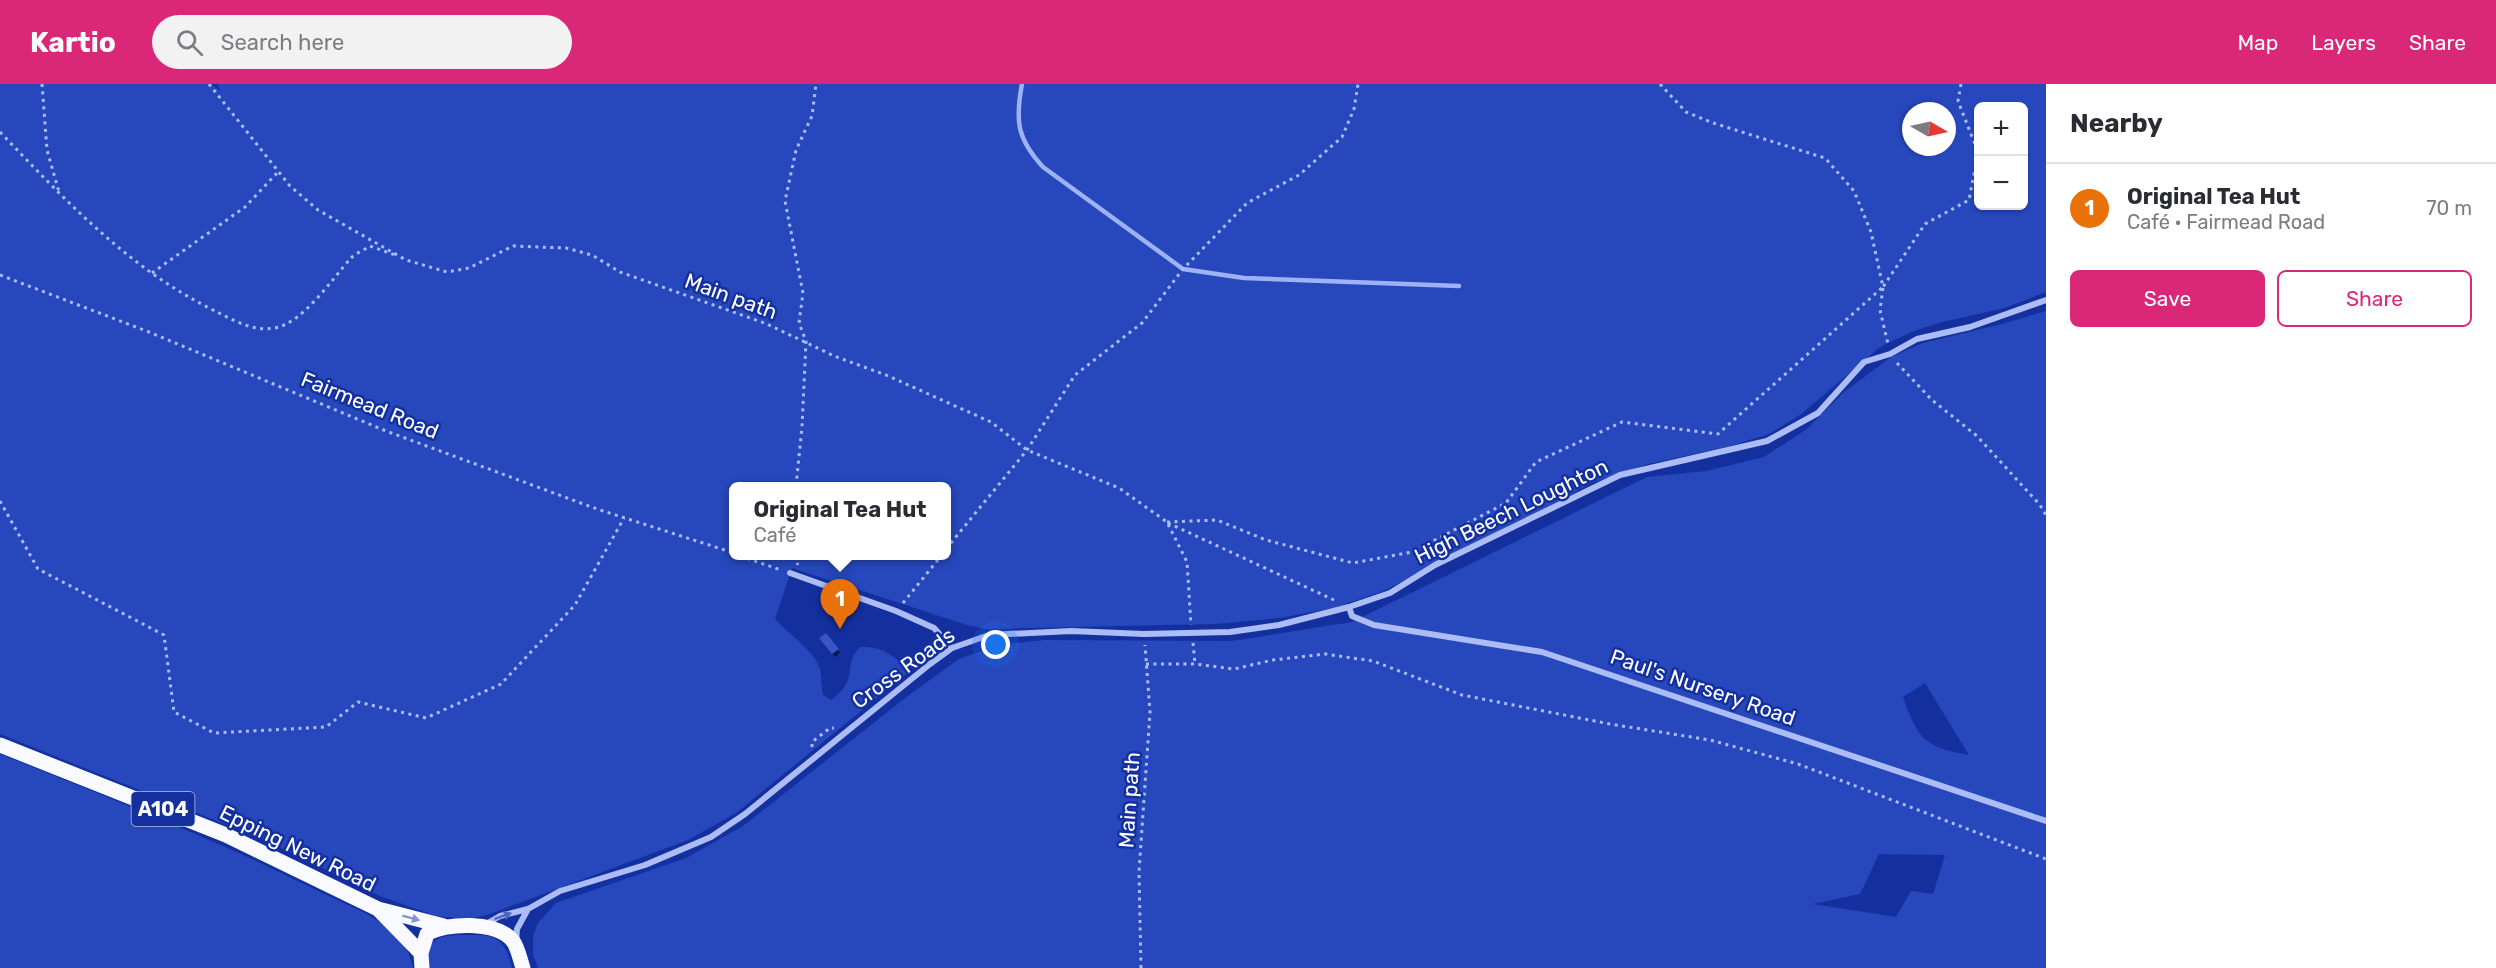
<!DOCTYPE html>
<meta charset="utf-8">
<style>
:root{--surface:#fff;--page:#f2f2f3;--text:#2b2b33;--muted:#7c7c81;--line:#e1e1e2;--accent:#db2777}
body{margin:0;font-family:Rubik,sans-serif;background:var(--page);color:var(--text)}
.controls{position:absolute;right:18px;top:18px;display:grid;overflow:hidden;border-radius:9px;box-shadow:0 2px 4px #0004}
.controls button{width:54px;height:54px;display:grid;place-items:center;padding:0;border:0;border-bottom:2px solid var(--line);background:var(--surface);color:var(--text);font:30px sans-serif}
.compass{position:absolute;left:1902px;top:18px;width:54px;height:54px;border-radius:50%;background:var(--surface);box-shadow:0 2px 4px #0004;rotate:99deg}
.you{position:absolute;left:996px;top:561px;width:21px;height:21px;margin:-15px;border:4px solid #fff;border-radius:50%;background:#1a73e8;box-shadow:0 0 0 9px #1a73e833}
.badge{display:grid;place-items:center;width:39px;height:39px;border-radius:50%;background:var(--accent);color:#fff;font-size:20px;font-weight:700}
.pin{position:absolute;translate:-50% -50px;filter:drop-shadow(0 2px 3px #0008)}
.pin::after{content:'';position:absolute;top:32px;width:21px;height:18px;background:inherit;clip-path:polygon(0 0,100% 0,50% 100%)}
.popup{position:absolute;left:729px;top:398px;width:222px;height:78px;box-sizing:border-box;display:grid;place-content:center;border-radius:9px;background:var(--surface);filter:drop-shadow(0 2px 4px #0005);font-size:20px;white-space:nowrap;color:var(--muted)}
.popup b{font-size:22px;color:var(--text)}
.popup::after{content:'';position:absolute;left:50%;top:100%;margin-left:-12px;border:12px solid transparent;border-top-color:var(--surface)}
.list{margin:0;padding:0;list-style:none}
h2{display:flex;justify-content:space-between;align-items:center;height:78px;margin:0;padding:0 24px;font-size:26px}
h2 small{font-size:20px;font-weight:400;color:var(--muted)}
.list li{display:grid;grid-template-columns:39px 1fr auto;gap:18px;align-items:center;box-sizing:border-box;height:90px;padding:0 24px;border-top:2px solid var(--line)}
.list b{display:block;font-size:22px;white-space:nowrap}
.list p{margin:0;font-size:20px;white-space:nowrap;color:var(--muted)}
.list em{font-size:20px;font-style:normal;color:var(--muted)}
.actions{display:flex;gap:12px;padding:18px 24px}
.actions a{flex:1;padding:14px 0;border:2px solid var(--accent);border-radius:9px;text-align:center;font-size:21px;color:var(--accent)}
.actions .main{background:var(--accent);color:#fff}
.icon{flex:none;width:33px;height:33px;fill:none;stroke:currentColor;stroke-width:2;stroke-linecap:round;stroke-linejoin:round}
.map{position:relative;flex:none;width:2046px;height:884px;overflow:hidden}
header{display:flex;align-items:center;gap:36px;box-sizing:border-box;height:84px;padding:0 30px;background:var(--accent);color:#fff}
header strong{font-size:28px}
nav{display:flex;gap:33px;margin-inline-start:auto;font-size:21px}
.search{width:420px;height:54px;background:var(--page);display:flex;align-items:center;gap:15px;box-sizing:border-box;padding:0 21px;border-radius:33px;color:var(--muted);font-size:22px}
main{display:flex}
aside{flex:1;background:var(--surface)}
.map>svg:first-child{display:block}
.green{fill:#2748bd;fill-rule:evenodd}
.shadow{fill:#0007}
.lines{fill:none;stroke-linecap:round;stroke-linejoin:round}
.stream{stroke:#9eb3f7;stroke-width:4.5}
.building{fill:#3856c4}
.path{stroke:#acbcf4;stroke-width:3;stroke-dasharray:3 4.5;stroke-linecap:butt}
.minor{stroke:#acbcf4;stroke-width:6}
.primary{stroke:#f9faff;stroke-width:15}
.oneway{fill:#5168c1}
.oneway2{fill:#8695cf}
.labels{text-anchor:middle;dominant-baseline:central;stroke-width:5;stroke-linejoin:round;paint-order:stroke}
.shield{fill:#14309f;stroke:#b8c1e2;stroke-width:1.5}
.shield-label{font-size:20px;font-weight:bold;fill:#fff}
.street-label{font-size:21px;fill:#fff;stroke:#14309f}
</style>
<header>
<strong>Kartio</strong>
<div class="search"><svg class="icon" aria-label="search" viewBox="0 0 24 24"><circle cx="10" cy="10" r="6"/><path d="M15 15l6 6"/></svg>Search here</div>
<nav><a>Map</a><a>Layers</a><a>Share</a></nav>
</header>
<main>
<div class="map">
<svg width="2046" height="884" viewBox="0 0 2046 884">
<rect width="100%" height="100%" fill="#14309f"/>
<path class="green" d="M0,0H210L221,7L217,0H2046V208L2005,224L1942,238L1911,248L1880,263L1800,331L1769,350L1727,363L1648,380L1589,400L1514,444L1381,508L1333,524L1280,534L1215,540L987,545L967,541L792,484L775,535C786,547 814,568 819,582C822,589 821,602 823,611L831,616C861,594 841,583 860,563C882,562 895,572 910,587L736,729L688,756L490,830L468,835L436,832L380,812L269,758L0,650ZM1978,22H2024V122H1978ZM1911,27H1947V63H1911ZM734,402H946V472H734Z
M2046,227V884H538L533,870V852L538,839L556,819L686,774L743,742L909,611L959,575L998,561L1044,556L1232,557L1352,538L1647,393L1706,387L1764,373L1807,345L1843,309L1891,273L1923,259L2002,240ZM1925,599L1969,671H1968C1923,662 1918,655 1903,613ZM1879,770L1945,771L1933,810L1911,807L1896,833L1813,820L1860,810Z
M0,670C104,712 210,753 310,803C337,817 371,829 395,848C405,857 410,872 413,884H0Z
M480,851C501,852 508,865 512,884H428L427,867C435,847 461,852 480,851Z"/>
<path class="shadow" d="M823,558L838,566L840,569L835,573Z"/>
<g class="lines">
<path class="stream" d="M1022,0C1015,37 1017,55 1043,83L1183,185L1244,194L1459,202"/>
</g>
<path class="building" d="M826,549L839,565L832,570L819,554Z"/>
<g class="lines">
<path class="path" d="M42,0L47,66L59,108
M209,0L290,102L318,126L406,176L447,188L469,184L513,162L566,164L592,171L620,188L767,240L834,272L886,291L991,338L1027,366L1119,404L1167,438L1187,478L1191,541
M1660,0L1686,28L1713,39L1825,74L1854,107L1871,148L1883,203L1925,140L1969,116L1978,69
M1961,0L1958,17L1978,68
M0,48C66,117 128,184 215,227C233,236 253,248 275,244C303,239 333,194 351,174C356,169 364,166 370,162L398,172
M152,189L245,123L278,88
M0,191L149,248L386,347L597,425L734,469
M1883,204L1880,226L1888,260
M1897,279L1932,316L1977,352L2040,421L2046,431
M796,402L802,343L806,257L799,239L803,209L785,117L796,66L812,32L816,0
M0,417L38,485L164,551L174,628L214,649L326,643L358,618L426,634L501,600L575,521L624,434
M1167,438L1217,436L1266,456L1353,479L1412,468L1506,419L1536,378L1622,338L1718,350L1883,203
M1168,439L1334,516
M946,465L1027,366L1075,291L1142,239L1183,185L1247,119L1299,91L1342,53L1354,25L1358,0
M740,472L781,486
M794,472L798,481
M903,519L941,472
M1193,559L1195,580
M1146,580H1195L1234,585L1273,576L1325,570L1373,577L1462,611L1610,640L1710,656L1798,680L2046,775
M812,663V658L830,644H834
M1141,884L1139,788L1150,628L1145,561"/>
<path class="minor" d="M790,489L896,527L934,544L952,564
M1349,523L1352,532L1374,541L1542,568L2046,737
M486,840L500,832L528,825L560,807L645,781L711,753L745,730L930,580L952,564L989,551L1071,547L1144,550L1230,548L1279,541L1349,523L1390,509L1435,481L1620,391L1767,357L1818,329L1864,278L1890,270L1917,255L1970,243L2046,216
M516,858L517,845L528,825"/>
<path class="primary" d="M0,661L226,751L378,825L444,842
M378,825L421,869
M422,884L421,869L427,850C446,838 497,837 513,857C518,864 520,875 523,884"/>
</g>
<defs><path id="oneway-solid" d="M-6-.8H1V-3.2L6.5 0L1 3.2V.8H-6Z" transform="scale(1.5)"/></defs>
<use class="oneway" href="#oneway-solid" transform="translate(503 832) rotate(-20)"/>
<use class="oneway2" href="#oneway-solid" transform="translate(411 834) rotate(15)"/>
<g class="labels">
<rect class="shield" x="131.5" y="708" width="63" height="34" rx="4.5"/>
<g class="shield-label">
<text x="163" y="725">A104</text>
</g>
<g class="street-label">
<text transform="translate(731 212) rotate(20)">Main path</text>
<text transform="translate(370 321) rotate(22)">Fairmead Road</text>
<text transform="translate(1511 427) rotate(-26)">High Beech Loughton</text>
<text transform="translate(903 584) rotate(-36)">Cross Roads</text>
<text transform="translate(1703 603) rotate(19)">Paul's Nursery Road</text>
<text transform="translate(1129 716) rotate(-86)">Main path</text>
<text transform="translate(298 764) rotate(26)">Epping New Road</text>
</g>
</g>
</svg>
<div class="controls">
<button>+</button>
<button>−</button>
</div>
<svg class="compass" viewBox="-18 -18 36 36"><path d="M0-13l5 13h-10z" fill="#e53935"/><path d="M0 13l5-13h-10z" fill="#7c7c81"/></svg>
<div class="you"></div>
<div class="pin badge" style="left:840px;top:545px;background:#e8710a">1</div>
<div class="popup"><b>Original Tea Hut</b>Café</div>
</div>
<aside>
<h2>Nearby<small></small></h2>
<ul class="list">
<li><span class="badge" style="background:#e8710a">1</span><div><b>Original Tea Hut</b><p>Café · Fairmead Road</p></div><em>70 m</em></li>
</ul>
<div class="actions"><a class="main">Save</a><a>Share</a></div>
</aside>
</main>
